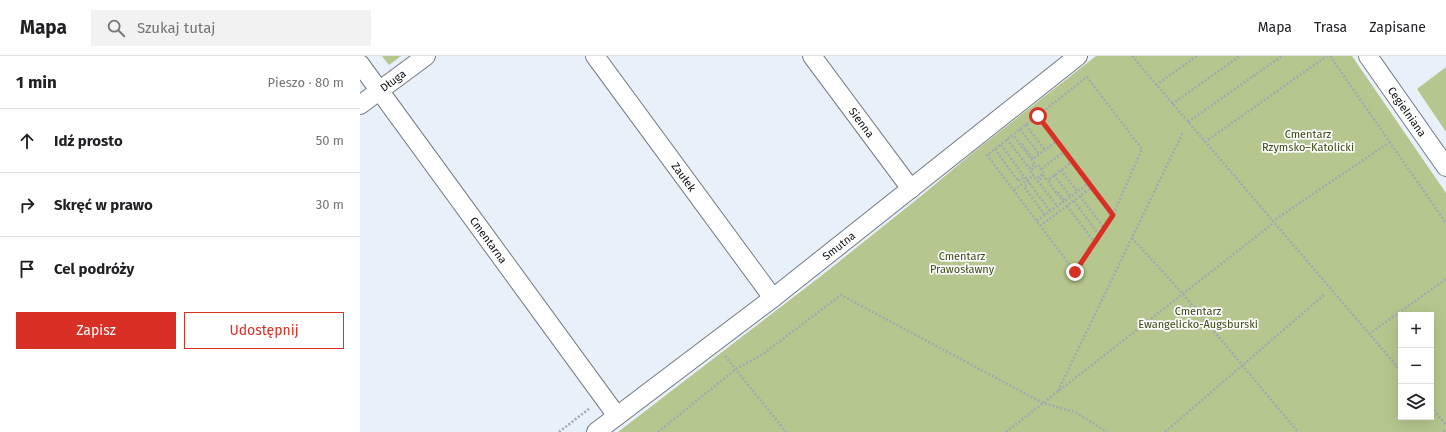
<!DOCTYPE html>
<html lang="pl">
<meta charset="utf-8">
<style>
:root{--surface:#fff;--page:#f2f2f2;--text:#202124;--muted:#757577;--line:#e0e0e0;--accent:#d93025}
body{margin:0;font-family:"Fira Sans",sans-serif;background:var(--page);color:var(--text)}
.controls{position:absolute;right:12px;bottom:12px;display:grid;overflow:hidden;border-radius:0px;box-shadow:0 4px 16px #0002}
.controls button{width:36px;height:36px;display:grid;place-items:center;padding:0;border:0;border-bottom:1px solid var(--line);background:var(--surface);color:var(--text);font:20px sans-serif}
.stop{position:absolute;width:12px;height:12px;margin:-9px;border:3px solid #d93025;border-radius:50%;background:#fff}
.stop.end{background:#d93025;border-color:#fff;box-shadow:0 1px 4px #0008}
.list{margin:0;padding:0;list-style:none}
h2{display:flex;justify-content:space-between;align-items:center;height:52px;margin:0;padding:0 16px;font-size:17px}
h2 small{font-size:13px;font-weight:400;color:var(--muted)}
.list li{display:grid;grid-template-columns:26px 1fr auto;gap:12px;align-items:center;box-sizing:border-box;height:64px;padding:0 16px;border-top:1px solid var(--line)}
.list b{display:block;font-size:15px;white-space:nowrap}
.list em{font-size:13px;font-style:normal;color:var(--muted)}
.actions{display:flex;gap:8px;padding:12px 16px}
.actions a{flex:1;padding:9px 0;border:1px solid var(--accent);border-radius:0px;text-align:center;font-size:14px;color:var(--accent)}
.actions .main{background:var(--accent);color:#fff}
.icon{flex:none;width:22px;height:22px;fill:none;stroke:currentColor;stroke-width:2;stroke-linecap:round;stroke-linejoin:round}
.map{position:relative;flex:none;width:1086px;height:376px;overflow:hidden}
header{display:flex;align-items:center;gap:24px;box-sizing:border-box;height:56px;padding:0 20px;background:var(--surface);border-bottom:1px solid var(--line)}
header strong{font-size:19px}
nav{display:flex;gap:22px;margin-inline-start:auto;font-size:14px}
.search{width:280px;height:36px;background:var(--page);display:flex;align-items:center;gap:10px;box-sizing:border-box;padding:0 14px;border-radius:0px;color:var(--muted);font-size:15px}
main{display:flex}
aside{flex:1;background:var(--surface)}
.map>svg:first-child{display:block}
.green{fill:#b5c68e;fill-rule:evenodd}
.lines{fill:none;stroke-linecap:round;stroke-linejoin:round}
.street-casing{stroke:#747b83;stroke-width:20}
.path{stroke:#a2a9b0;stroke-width:2.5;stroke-dasharray:2 2;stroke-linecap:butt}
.street{stroke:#fff;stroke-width:18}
.route{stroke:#d93025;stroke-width:5}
.labels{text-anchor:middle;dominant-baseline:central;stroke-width:3.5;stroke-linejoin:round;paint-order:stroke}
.street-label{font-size:11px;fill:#0c0f12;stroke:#fbfcfe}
.park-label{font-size:11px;fill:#3c490f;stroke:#fbfcfe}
</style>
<header>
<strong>Mapa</strong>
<div class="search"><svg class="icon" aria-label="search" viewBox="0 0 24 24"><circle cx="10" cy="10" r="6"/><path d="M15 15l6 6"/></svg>Szukaj tutaj</div>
<nav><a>Mapa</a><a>Trasa</a><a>Zapisane</a></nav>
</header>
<main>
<aside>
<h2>1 min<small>Pieszo · 80 m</small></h2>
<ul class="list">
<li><svg class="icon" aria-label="ahead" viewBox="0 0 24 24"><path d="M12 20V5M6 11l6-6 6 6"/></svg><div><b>Idź prosto</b></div><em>50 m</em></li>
<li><svg class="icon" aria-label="right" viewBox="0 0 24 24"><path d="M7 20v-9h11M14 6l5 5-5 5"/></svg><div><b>Skręć w prawo</b></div><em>30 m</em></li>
<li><svg class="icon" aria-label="arrive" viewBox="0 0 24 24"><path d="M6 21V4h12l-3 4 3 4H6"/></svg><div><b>Cel podróży</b></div></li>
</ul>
<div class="actions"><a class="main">Zapisz</a><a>Udostępnij</a></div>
</aside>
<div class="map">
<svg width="1086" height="376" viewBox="0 0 1086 376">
<rect width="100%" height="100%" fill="#e8f0f9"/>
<path class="green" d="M22,0H41L29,9Z
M736,0H992L1086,137V376H258L461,220L561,140L615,95ZM1041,259H1071V361H1041Z
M1086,11V76L1057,33Z"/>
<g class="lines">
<defs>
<g id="street">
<path id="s1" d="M235,0L413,242"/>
<path id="s2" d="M452,0L551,133"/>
<path id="s3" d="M1008,0L1086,111"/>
<path id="s4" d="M0,8L257,360"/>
<path id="s5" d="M0,49L66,0"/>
<path id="s6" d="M236,376L413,242L718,0"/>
</g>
</defs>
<use href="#street" class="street-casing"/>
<path class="path" d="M772,0L1041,315
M970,0L1086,167
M727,21L782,93L753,159L715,216L627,99Z
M796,29L837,0
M812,48L880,0
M675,55L753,159
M828,66L922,0
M666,69L685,94
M660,73L679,98
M647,83L669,112L675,108L653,79
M845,86L967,0
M662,88L673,103L697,85
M641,89L690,155
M635,93L658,125L665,120
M678,109L684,117L676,123L670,115Z
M681,113L705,95
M701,114L717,135
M694,119L710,140
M690,126L688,124L713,105
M670,127L664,131L685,159L703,146L684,120L678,125L697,150
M654,134L674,119
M698,136L705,145L729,127
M720,140L744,172
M714,145L739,179
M707,150L735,187
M677,165L685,159
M680,170L732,131
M772,182L823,238L938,376
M1009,278L1086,223
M365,300L426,376
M698,335L823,76
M1071,351L1086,369
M199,376L230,352
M298,376L376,313L403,298L481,239L683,347L715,356L747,376
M646,376L911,169L913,165L1030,86
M805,376L964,239
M1083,376L1086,374"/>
<use href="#street" class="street"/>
</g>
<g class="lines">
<path class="route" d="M678,60L753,159L715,216"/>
</g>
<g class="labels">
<g class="street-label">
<text stroke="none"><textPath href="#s5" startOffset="41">Długa</textPath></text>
<text stroke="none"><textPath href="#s3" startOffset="68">Cegielniana</textPath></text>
<text stroke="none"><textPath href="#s2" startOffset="83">Sienna</textPath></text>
<text stroke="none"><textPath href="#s1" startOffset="150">Zaułek</textPath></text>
<text stroke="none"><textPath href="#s4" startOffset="218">Cmentarna</textPath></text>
<text stroke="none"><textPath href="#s6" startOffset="306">Smutna</textPath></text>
</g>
<g class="park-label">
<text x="948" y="78">Cmentarz<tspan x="948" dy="13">Rzymsko–Katolicki</tspan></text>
<text x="602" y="200">Cmentarz<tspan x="602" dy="13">Prawosławny</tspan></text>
<text x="838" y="255">Cmentarz<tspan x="838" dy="13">Ewangelicko-Augsburski</tspan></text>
</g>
</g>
</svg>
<div class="controls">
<button>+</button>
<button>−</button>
<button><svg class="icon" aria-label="layers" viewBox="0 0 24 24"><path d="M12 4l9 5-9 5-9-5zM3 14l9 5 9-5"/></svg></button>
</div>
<div class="stop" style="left:678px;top:60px"></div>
<div class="stop end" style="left:715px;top:216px"></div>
</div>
</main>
